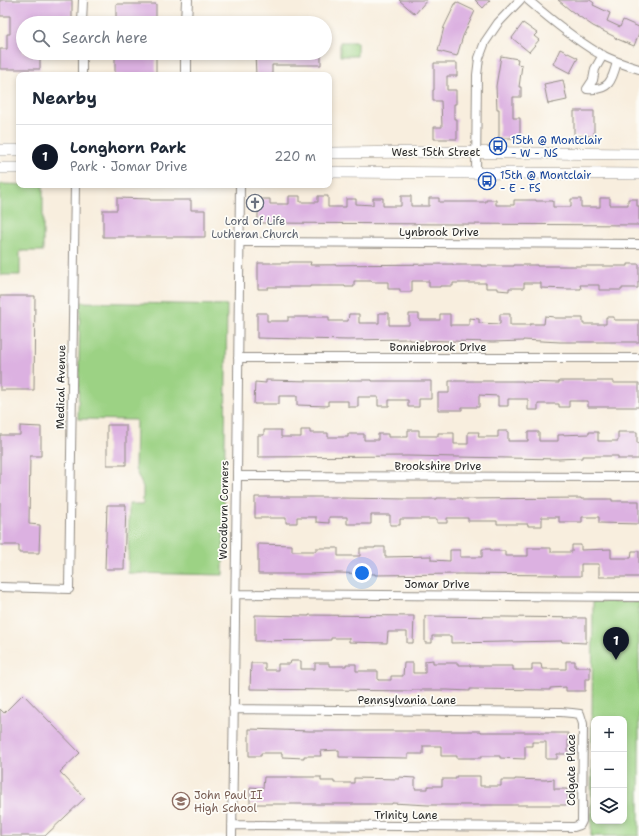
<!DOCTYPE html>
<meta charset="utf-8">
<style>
:root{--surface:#fff;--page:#f6f6f7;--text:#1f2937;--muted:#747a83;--line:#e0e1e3;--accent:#111827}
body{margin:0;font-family:"Shantell Sans",sans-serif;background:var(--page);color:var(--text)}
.controls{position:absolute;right:12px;bottom:12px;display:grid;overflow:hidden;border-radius:8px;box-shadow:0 2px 6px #0003}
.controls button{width:36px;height:36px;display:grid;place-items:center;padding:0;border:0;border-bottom:1px solid var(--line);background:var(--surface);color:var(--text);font:20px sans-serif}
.you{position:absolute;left:362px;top:573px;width:14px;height:14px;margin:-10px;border:3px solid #fff;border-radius:50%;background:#1a73e8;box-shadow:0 0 0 6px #1a73e833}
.badge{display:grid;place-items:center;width:26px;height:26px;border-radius:50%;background:var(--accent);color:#fff;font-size:13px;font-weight:700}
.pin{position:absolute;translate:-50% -33px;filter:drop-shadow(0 1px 2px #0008)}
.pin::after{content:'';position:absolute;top:21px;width:14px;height:12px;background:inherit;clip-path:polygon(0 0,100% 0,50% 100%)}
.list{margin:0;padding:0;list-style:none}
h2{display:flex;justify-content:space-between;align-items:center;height:52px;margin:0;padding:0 16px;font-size:17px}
h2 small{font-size:13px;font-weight:400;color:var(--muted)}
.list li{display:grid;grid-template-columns:26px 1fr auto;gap:12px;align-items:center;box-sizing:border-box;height:64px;padding:0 16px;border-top:1px solid var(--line)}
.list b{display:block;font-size:15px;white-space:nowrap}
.list p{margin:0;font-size:13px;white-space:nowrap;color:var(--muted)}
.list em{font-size:13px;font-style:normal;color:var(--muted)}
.icon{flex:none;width:22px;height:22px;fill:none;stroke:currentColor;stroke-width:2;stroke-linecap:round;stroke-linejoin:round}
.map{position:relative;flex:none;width:639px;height:836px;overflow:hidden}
.search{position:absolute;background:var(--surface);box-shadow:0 2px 6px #0003;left:16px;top:16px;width:316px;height:44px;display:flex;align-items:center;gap:10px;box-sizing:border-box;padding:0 14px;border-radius:22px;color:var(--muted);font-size:15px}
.panel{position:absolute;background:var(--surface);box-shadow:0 2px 6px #0003;left:16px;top:72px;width:316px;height:116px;border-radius:8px}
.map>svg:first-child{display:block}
.green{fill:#9cd284;stroke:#647e58;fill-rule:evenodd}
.building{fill:#dcb1e1}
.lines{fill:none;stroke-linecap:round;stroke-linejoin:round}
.minor-casing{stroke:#928c84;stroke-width:10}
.tertiary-casing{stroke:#928c84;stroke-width:12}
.secondary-casing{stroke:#928c84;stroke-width:12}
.minor{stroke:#fff;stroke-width:8}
.tertiary{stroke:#fff;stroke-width:10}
.secondary{stroke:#fff;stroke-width:11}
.labels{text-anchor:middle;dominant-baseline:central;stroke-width:3.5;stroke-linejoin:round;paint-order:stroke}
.transit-label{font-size:11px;fill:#164399;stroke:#fdfcf7;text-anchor:start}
.street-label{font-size:11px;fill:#2b2b2b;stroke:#fdfcf7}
.worship-label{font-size:11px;fill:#5b616d;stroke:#fdfcf7}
.education-label{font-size:11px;fill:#785e54;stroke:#fdfcf7;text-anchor:start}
</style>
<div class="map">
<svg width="639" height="836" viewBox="0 0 639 836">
<rect width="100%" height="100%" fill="#fdfcf7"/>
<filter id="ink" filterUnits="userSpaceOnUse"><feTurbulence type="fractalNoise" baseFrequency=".025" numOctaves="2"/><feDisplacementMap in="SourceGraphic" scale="8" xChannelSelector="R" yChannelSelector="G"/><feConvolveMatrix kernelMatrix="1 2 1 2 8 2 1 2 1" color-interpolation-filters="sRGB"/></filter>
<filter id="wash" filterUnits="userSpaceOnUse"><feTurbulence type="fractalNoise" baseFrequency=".012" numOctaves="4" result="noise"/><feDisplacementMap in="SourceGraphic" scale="16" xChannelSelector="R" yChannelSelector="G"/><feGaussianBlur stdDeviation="0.9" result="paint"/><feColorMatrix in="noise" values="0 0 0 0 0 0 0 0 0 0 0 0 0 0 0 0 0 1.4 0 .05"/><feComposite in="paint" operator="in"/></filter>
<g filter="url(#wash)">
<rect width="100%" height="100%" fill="#f8eede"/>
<path class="green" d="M340,42H357V56H340Z
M0,184L43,185V251H20V275H0Z
M80,302L227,305L223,575L128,573L129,504H143V487L135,469L136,420L78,419Z
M593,601L639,602V836H591ZM594,719H624V821H594Z"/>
<g id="blocks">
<path class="building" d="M0,0H72V23H23V53H40V69H0V49H7V34H10V16H0Z
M399,0H427L415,14Z
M475,0H490L483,8Z
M558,0H590L594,3L593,5L610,13L607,21L620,27L623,20L639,27V33L634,46L615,38V37L593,26L570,10Z
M456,2L475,11L463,36L457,56L438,51L444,27Z
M116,4H156V23H116Z
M523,23L537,33L534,36L539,40L529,52L512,38Z
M560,49L578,58L570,73L553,64Z
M115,53H156V75H115Z
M255,53H321V65H272V75H256Z
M501,56L518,59L517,64L522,65L519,87H521V97H513V118H520V138H499V109H497L496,86Z
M434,63H457V76H447V90H456V104H454V119H457V139H434V127H442L441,101H433V90H434Z
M563,80L567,100L548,104L544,84Z
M574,111H594V136H574Z
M289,196H300V202H318V196H328V207H346V199H356V204L373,205V198H383V206H401V196H411V206H429V198H439V202H486V200H496V205H514V200H536V201H553V207H571V199H581V207H600V198H610V205H628V199H637V206H639V225L258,223V199H270V204H289Z
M117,198L150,199V200H191V210H205V237H103V210H117Z
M289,262H311L310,265L453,264V265H481V266H514V265H537V266H628V264H639V282H638V288H622V290H599V285H580L581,289H568L541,288V283H524V288H509V291L498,290V288H486V283H453V286H440V287H429V281H412V292H400V289H388V282H372V281H354V287H345V286H310V287H268V289H258V263H289Z
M0,296H35L34,390H0Z
M257,313H267V321H288V317H329V321H348L349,314H359V323H379V313H389V325H409V314H419V320H440V314H450V325H469V318L479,319V323L500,324V314H510V325H530V324H544L545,316L554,317V318H583V324H606V317H614V320H639V342H560L523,340V341L493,342L409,340V339L348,340L257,338Z
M266,380L311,381H348V380H372V381H431V399H419V407H408V400H389V406H378V397H358V407H348V401H328V406L297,405V396H279V404H254L255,382L266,383Z
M449,381H523V382L559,383V381H613V383H639V407H588V401H569V407H559V404H538V410H528V399H508V406H498V396L479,395V407H462V410H438V393H449Z
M107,425H126V465H107Z
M20,426L41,427V456H30L29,524L40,525L39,553H19V545H0V435H20Z
M264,430H281V437H301V430H310V433H328V437H348V434H364V440H378V434H388V437H408V430H419V436H438V433H454V444H468V432H479L478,437H498V431H508V441H528V432H539V441H558V435L589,434V432H598V441H618V432H637V443H639V459H618V456H582V458L558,459L408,456L258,457V435H264Z
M255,497H340V498L407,499H437V498H461V499L581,498V499H612V501H639V524L599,523V517H582V522H559V517H542V526H528V524H497V521H468V518H447V523H437V519H400V525H390V515H371V524H347V517H329V523L316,522V517H297V523H286V518H255Z
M107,505H126L124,569H105Z
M258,544L292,545V551H316V548H338V556H360V548H375V547H385V557L431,556V560L450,561V550H460V557H482V549H491V551H505V556H528V548H551V552H572V545H581V550L611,549V558H631L632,551H639V577H599V564H581V576H557V575L460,574L375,575V574L338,573L310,574H258Z
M255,615L309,616V615L414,616L413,643H407V632H388L387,643L349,642V638H331V640L255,641Z
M425,616L586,618V643L562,642V641L451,643V636H432V643H425Z
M433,660V663H458V665H470V666H513V670H532V664H541L542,669H566V661H575V667H590V679H585V691H566V687L550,688V690L470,689V691L447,690H412V691L250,689L251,663H265V670H278V664H290L291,661H301V669H315V663H329V666H346V664H356V671H378V680H391V676H403L404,663H413V673H425V661Z
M23,694L80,753L60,772L85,798L45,836H0V709L4,713Z
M249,729L310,731H481V732H539V733H568V754H557V759H546V742H532V746H525V759L500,758V756H481V758H457V756H441V746H423V754H408V758L339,757V750L320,751L321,756H304V758L282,757V753H261V756H249Z
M456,776H480V786H501V780H515V779L545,780L554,779V789H567L568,805H428L392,803V804H250V787L263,788L264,777H321V781H334V783H354V778L399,779V777L415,778V789H428V786H442V779H456Z"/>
</g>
</g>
<g filter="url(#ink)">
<use href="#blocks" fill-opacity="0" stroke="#928c84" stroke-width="1"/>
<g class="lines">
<defs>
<path id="minor" d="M528,0C550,19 573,38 598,53C611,60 625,65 639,69
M82,23L83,0
M603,55L595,69L593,80L587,89C609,91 612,81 617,62
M82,75V53
M476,173L477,75L479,58L485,42L498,23L520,0
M240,242L639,244
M238,358H639
M237,476L639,477
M0,587L69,589L75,185
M235,594L639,597
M232,825L574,827L580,825L582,821L583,724L580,714L572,713L561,712L233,709
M232,836L237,476L240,185"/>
<path id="tertiary" d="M186,23L187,0
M186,75V53"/>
<path id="secondary" d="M0,150H19
M329,153L424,152L639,154
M0,168H19
M329,172L639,174"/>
</defs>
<use href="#minor" class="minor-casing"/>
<use href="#tertiary" class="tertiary-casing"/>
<use href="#secondary" class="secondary-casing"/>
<use href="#minor" class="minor"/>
<use href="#tertiary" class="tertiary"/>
<use href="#secondary" class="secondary"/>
</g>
</g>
<defs>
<symbol id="bus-ring" viewBox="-11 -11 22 22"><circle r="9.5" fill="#fdfcf7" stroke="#1a4fb4" stroke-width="1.5"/><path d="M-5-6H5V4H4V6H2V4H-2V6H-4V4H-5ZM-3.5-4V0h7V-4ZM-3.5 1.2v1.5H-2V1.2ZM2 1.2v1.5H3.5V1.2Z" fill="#1a4fb4"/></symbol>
<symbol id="church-ring" viewBox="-11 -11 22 22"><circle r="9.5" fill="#fdfcf7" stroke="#6b7280" stroke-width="1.5"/><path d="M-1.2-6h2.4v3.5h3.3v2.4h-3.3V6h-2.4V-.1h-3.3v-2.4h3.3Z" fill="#6b7280"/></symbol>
<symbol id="school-ring" viewBox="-11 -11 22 22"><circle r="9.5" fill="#fdfcf7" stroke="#8d6e63" stroke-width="1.5"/><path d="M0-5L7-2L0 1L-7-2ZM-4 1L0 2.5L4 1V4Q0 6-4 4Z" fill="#8d6e63"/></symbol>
</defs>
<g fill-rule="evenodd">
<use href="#bus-ring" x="488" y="136" width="20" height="20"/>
<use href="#bus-ring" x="477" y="171" width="20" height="20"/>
<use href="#church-ring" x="245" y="193" width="20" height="20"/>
<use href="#school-ring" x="171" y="791" width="20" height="20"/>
</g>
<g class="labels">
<g class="transit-label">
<text x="511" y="140">15th @ Montclair<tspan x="511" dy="13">- W - NS</tspan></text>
<text x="500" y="175">15th @ Montclair<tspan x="500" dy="13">- E - FS</tspan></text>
</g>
<g class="street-label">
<text x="436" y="152">West 15th Street</text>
<text x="439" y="232">Lynbrook Drive</text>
<text x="438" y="347">Bonniebrook Drive</text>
<text transform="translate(61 387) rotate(-89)">Medical Avenue</text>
<text x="438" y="466">Brookshire Drive</text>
<text transform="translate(224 510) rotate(-89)">Woodburn Corners</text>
<text x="437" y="584">Jomar Drive</text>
<text x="407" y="700">Pennsylvania Lane</text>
<text transform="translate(571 770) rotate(-90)">Colgate Place</text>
<text x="406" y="815">Trinity Lane</text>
</g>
<g class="worship-label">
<text x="255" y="221">Lord of Life<tspan x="255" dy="13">Lutheran Church</tspan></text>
</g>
<g class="education-label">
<text x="194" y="795">John Paul II<tspan x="194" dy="13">High School</tspan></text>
</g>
</g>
</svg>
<div class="controls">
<button>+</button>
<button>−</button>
<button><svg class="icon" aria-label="layers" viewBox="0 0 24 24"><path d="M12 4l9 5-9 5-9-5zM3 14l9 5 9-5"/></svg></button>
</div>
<div class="you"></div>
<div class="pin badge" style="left:616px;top:660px">1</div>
<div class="search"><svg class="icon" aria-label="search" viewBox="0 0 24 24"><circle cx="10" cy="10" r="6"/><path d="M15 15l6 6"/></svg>Search here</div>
<section class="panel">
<h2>Nearby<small></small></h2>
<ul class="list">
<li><span class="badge">1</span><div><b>Longhorn Park</b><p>Park · Jomar Drive</p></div><em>220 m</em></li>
</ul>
</section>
</div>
